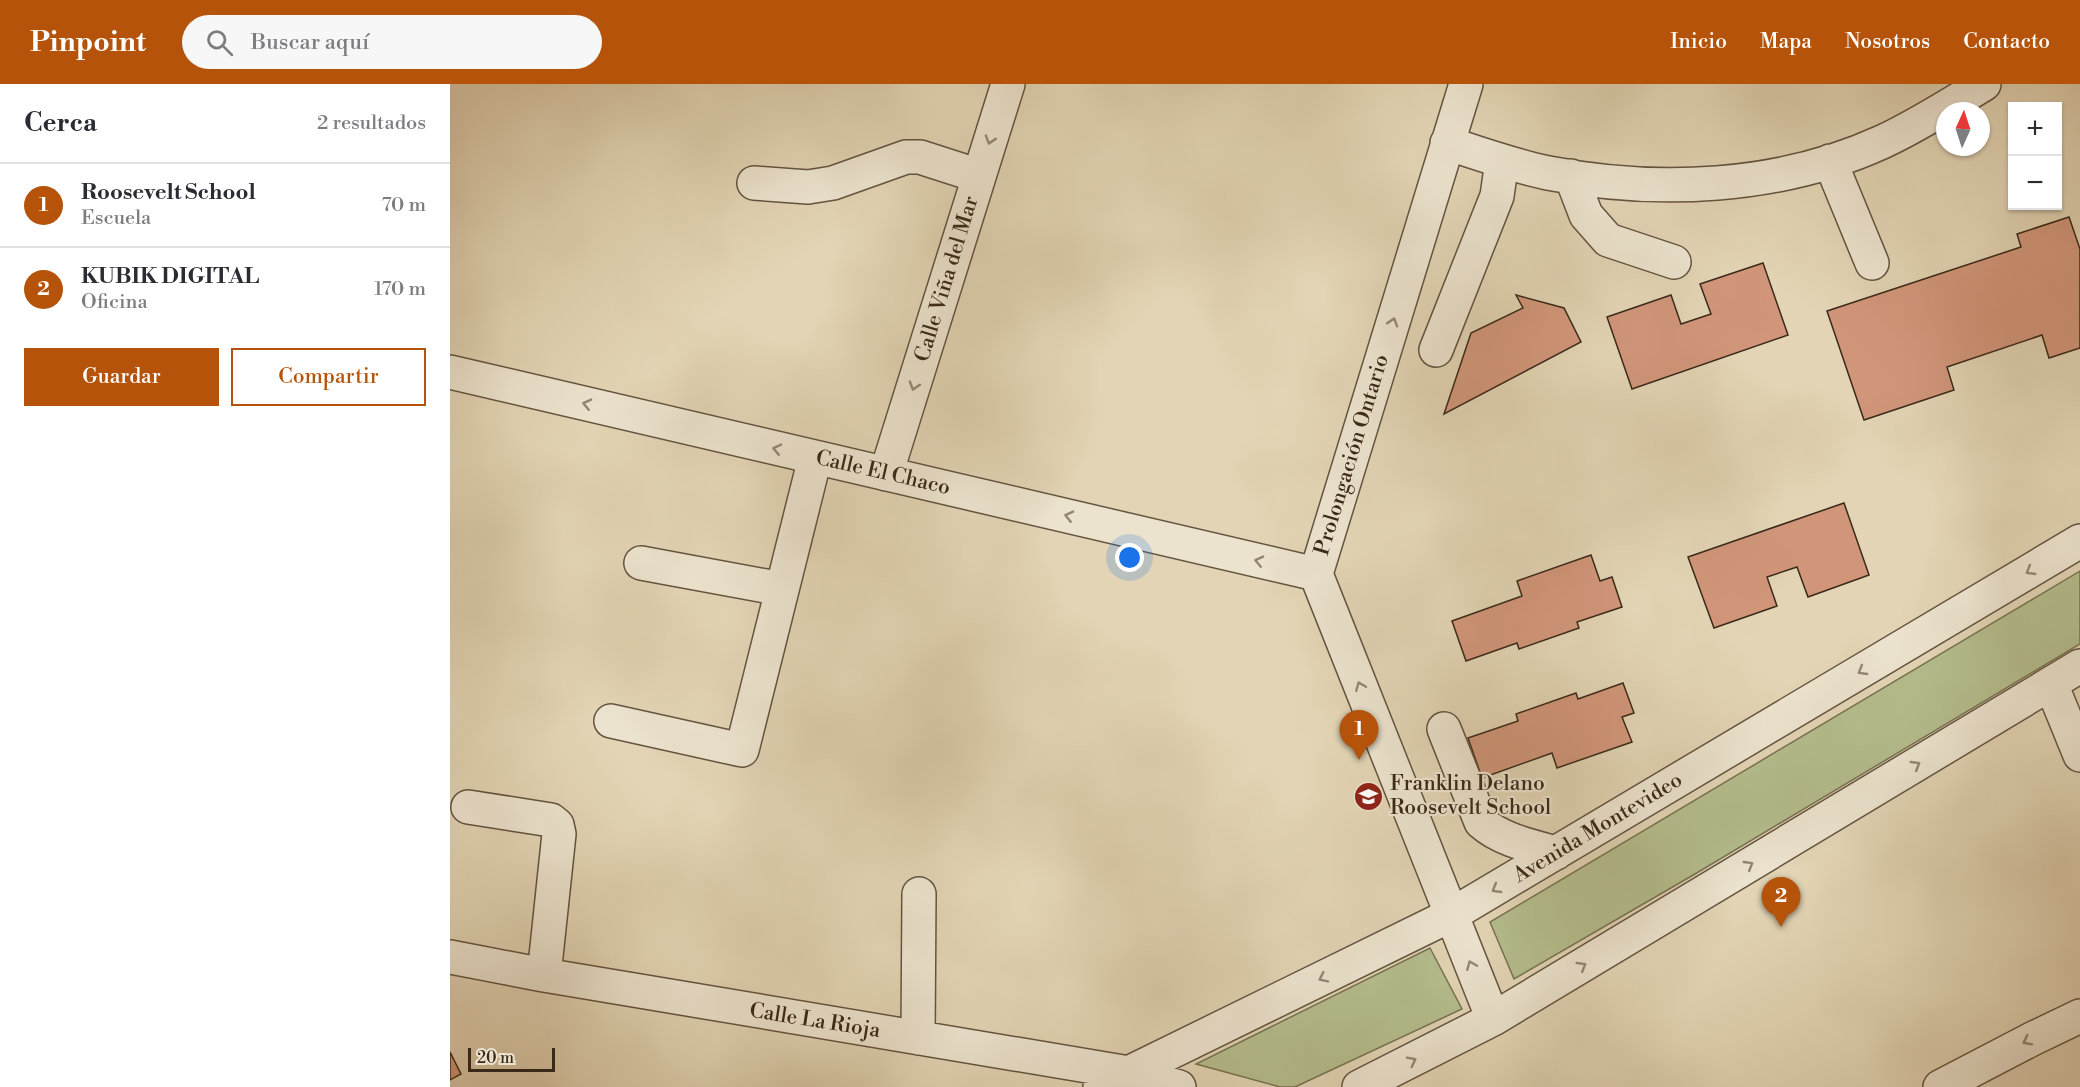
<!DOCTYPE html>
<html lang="es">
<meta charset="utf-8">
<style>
:root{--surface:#fff;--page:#f7f7f7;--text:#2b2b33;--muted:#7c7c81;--line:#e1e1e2;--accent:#b45309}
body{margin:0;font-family:"Libre Bodoni",serif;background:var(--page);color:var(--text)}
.controls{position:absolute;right:18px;top:18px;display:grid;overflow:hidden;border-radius:0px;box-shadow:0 2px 4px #0004}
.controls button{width:54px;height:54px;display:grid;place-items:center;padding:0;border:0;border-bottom:2px solid var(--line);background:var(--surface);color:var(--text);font:30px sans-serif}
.compass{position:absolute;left:1486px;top:18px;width:54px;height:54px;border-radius:50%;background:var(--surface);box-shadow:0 2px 4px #0004;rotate:3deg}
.scale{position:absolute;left:18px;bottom:15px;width:87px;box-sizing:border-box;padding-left:6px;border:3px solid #3a2919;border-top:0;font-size:16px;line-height:21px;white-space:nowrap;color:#3a2919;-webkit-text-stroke:4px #ece3ce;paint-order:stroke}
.you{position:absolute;left:680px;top:474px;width:21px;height:21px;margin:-15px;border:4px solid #fff;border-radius:50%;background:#1a73e8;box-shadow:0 0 0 9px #1a73e833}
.badge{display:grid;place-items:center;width:39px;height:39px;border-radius:50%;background:var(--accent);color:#fff;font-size:20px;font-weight:700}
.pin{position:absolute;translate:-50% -50px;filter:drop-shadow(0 2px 3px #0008)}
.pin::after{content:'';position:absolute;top:32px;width:21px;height:18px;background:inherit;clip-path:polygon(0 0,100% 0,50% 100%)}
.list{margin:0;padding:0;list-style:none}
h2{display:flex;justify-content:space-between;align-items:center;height:78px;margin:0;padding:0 24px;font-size:26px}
h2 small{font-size:20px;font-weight:400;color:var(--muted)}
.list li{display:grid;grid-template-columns:39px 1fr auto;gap:18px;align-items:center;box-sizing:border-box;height:84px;padding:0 24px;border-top:2px solid var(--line)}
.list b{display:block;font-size:22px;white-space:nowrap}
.list p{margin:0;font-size:20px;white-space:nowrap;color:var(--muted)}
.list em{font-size:20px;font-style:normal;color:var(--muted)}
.actions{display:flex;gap:12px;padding:18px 24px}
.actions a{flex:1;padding:14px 0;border:2px solid var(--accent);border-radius:0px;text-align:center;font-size:21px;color:var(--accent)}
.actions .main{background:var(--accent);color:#fff}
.icon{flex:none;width:33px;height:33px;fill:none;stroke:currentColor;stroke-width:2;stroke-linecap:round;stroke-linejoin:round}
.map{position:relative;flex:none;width:1630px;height:1003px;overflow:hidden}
header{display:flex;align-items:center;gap:36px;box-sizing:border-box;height:84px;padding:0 30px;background:var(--accent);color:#fff}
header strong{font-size:28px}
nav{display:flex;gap:33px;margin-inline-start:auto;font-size:21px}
.search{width:420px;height:54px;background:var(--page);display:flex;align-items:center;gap:15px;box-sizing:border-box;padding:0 21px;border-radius:33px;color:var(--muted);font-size:22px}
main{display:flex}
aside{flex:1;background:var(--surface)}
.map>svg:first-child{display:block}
.green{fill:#b4bc8c;stroke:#777252;stroke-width:1.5}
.building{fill:#d1967a;stroke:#3a2919;stroke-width:1.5}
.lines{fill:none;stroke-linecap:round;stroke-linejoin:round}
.minor-casing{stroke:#645440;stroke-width:36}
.minor{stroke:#ece3ce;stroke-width:33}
.oneway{stroke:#938674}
.labels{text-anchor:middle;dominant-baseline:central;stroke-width:4.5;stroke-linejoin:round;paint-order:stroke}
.street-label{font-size:21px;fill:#3a2919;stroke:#ece3ce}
.poi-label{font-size:21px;fill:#3a2919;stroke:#ece3ce;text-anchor:start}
</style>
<header>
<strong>Pinpoint</strong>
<div class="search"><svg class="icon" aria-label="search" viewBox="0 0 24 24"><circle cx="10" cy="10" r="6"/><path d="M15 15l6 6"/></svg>Buscar aquí</div>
<nav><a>Inicio</a><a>Mapa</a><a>Nosotros</a><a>Contacto</a></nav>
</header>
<main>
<aside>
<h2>Cerca<small>2 resultados</small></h2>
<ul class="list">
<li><span class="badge">1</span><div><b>Roosevelt School</b><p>Escuela</p></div><em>70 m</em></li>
<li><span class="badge">2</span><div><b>KUBIK DIGITAL</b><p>Oficina</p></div><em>170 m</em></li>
</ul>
<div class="actions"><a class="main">Guardar</a><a>Compartir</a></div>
</aside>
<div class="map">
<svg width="1630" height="1003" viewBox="0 0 1630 1003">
<rect width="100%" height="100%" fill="#e2d4b4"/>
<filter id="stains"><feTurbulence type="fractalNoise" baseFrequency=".00333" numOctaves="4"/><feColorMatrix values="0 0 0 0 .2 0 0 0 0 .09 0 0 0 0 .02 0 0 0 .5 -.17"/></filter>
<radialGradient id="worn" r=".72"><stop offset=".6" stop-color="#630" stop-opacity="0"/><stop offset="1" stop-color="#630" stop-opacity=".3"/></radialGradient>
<path class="green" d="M1630,487V560L1245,790L1064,895L1040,838Z
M980,864L1012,925L845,1003H830L746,980Z"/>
<path class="building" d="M1619,133L1630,165V264L1599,274L1592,251L1497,283L1504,306L1414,336L1377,227L1571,163L1567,150Z
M1313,179L1338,251L1182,305L1157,233L1221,211L1231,240L1261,230L1250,200Z
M1066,211L1114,224L1131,258L994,330L1021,249L1073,224Z
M1394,419L1419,491L1358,513L1347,483L1317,493L1327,522L1264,544L1238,473Z
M1141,471L1150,497L1162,493L1172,523L1127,538L1129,544L1069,565L1067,559L1016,577L1002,537L1072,512L1067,497Z
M1173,599L1184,629L1172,633L1182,658L1107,684L1102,669L1032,694L1018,654L1068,637L1066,630L1126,609L1128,615Z
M0,968L11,990L0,996Z"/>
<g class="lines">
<defs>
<path id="minor" d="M1016,0L866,490L1043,935
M997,59C1030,70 1064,82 1098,89C1207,110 1329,105 1432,58C1467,42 1501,20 1534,0
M1380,77L1422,179
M1121,92L1136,131L1158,156L1224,178
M304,99L358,103L383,99L456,73H470L529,92
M986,266L1047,112L1052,77
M0,288L866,490
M436,390L558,0
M191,479L332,505
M1601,600L1630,671
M161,637L292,666L365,374
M994,645L1031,738C1051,756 1081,762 1106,769
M18,723L101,736L107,741L109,750L94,891
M0,873L94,891L679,989L729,1003
M468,954L469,810
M650,1003L1001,831L1630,457
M909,1003L1043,935L1630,582
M1490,1003L1584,954L1630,932"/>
</defs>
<use href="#minor" class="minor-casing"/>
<use href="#minor" class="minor"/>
</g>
<defs><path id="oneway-chevron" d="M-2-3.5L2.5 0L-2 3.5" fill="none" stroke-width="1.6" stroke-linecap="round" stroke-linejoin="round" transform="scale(1.5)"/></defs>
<g class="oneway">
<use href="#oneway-chevron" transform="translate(540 56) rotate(107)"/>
<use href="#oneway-chevron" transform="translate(943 238) rotate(-73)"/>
<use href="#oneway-chevron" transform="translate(464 302) rotate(107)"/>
<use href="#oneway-chevron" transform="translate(137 320) rotate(-167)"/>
<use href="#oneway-chevron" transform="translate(327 365) rotate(-167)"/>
<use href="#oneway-chevron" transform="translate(619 432) rotate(-167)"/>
<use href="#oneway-chevron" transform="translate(809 477) rotate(-167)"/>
<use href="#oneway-chevron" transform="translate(1580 487) rotate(149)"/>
<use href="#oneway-chevron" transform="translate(1412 587) rotate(149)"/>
<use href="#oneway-chevron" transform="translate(910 602) rotate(-112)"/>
<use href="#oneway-chevron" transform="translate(1466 681) rotate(-31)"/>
<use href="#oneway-chevron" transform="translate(1299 781) rotate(-31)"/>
<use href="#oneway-chevron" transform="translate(1046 805) rotate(149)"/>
<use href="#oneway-chevron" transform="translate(1021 881) rotate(-112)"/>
<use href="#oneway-chevron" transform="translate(1132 882) rotate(-31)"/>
<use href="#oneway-chevron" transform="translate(873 894) rotate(154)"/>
<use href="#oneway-chevron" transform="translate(1577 957) rotate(153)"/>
<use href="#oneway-chevron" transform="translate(962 977) rotate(-27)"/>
</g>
<defs>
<symbol id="school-disc" viewBox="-11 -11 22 22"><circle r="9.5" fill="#8f2418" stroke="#ece3ce"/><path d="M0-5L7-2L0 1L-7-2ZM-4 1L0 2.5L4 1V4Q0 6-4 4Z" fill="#fff"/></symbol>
</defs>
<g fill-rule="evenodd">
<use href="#school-disc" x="902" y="696" width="33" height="33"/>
</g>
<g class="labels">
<g class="street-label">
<text transform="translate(497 195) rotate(-73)">Calle Viña del Mar</text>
<text transform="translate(902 371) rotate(-73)">Prolongación Ontario</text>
<text transform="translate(433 389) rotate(13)">Calle El Chaco</text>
<text transform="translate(1148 744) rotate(-31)">Avenida Montevideo</text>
<text transform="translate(365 937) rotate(9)">Calle La Rioja</text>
</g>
<g class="poi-label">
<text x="940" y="700">Franklin Delano<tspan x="940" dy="24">Roosevelt School</tspan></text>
</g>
</g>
<rect width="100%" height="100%" filter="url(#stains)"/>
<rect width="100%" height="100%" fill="url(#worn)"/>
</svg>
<div class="controls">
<button>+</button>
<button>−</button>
</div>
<svg class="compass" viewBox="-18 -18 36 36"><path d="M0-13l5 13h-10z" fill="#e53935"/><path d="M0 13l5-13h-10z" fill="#7c7c81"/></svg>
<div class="scale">20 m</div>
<div class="you"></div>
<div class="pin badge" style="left:909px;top:676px">1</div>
<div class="pin badge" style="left:1331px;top:843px">2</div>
</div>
</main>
